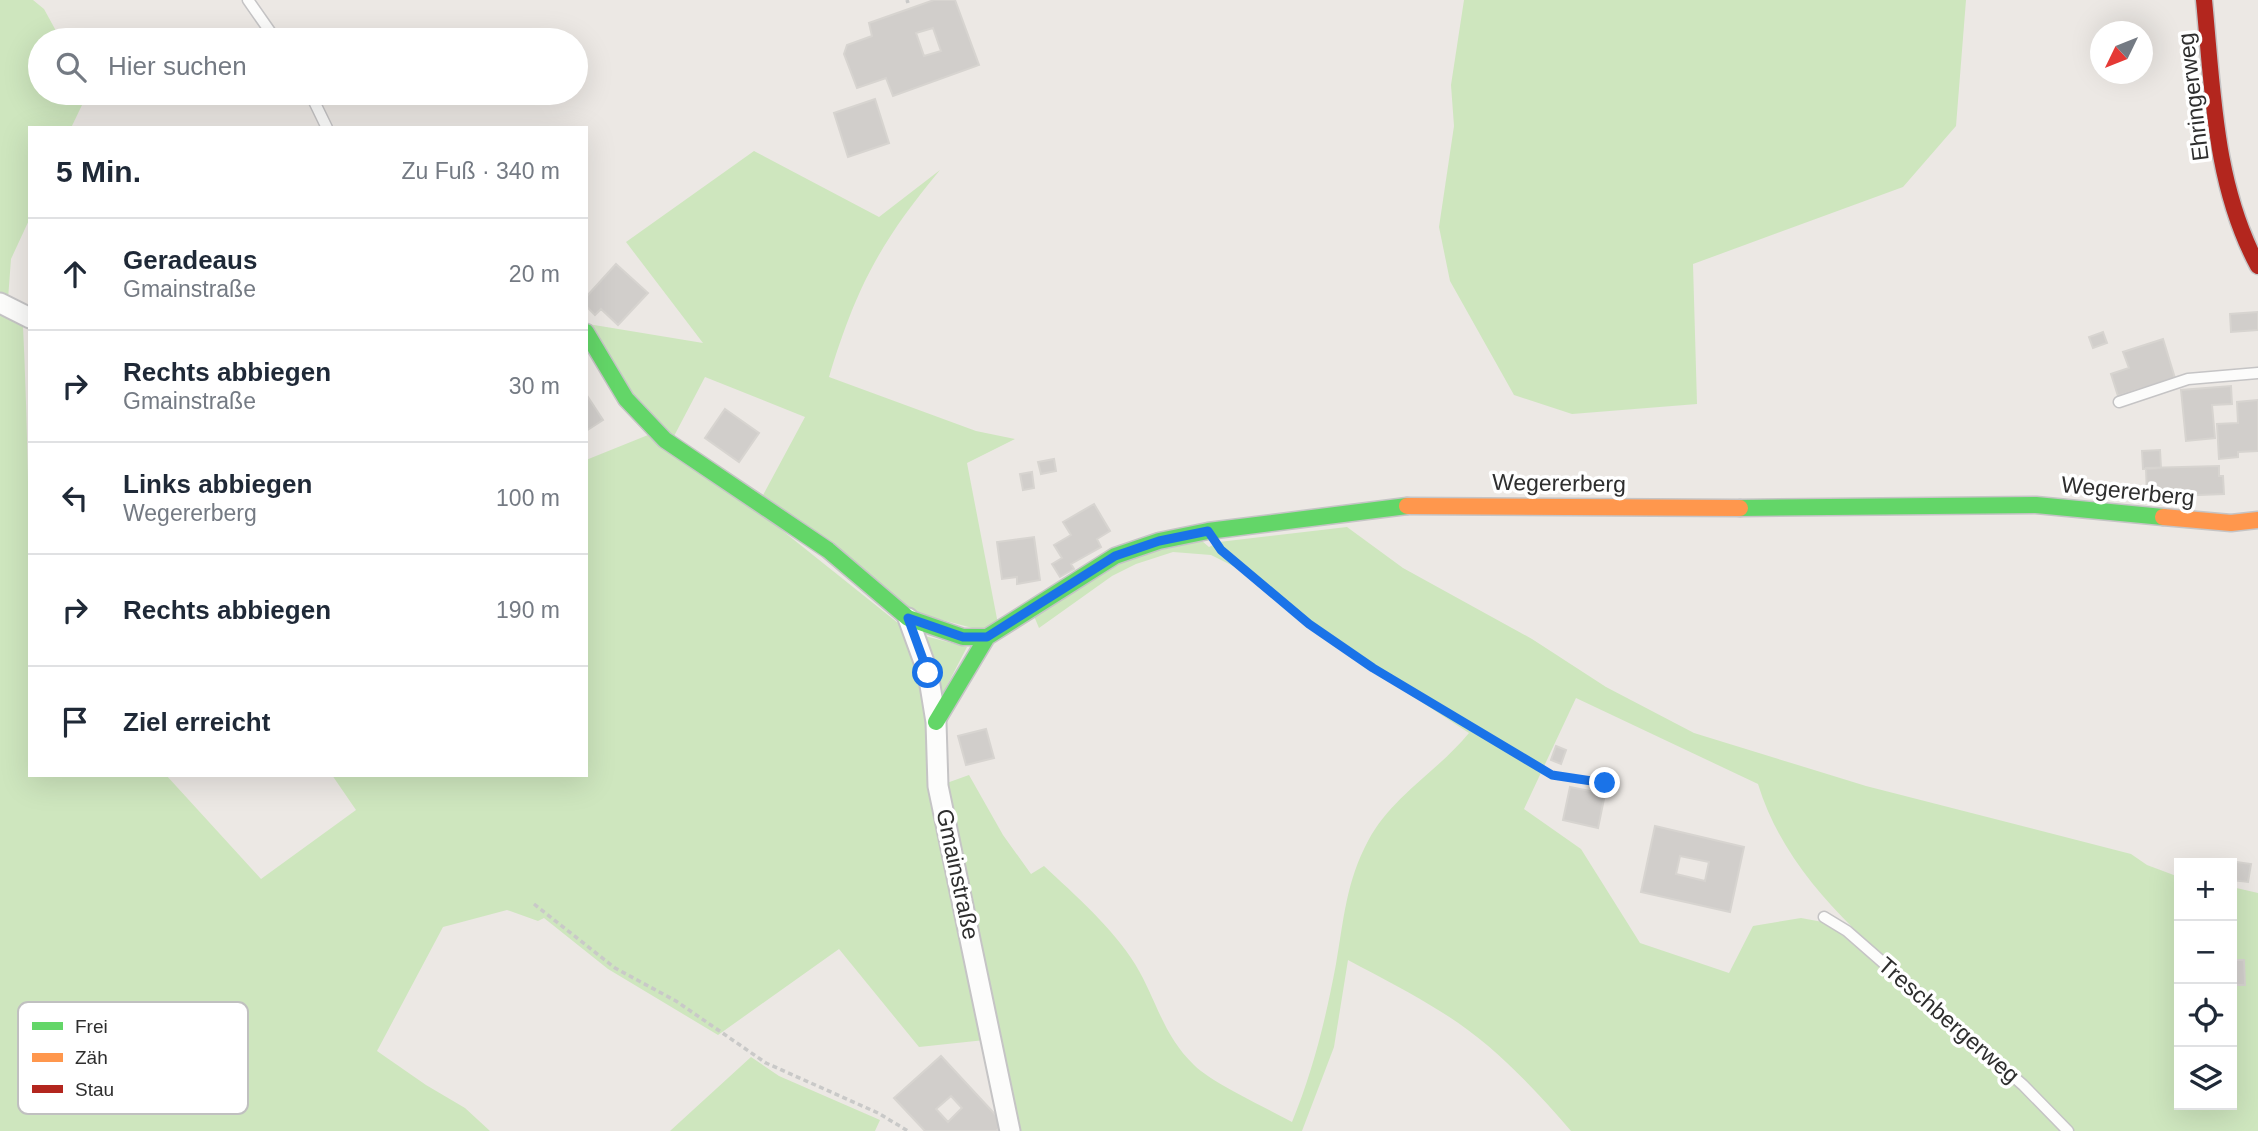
<!DOCTYPE html>
<html lang="de">
<meta charset="utf-8">
<style>
:root{--surface:#fff;--page:#f6f6f7;--text:#1f2937;--muted:#747a83;--line:#e0e1e3}
body{margin:0;font-family:Helvetica,sans-serif;background:var(--page);color:var(--text)}
.controls{position:absolute;right:21px;bottom:21px;display:grid;overflow:hidden;border-radius:0px;box-shadow:0 7px 28px #0002}
.controls button{width:63px;height:63px;display:grid;place-items:center;padding:0;border:0;border-bottom:2px solid var(--line);background:var(--surface);color:var(--text);font:35px sans-serif}
.compass{position:absolute;left:2090px;top:21px;width:63px;height:63px;border-radius:50%;background:var(--surface);box-shadow:0 7px 28px #0002;rotate:227deg}
.stop{position:absolute;width:21px;height:21px;margin:-16px;border:5px solid #1a73e8;border-radius:50%;background:#fff}
.stop.end{background:#1a73e8;border-color:#fff;box-shadow:0 2px 7px #0008}
.list{margin:0;padding:0;list-style:none}
h2{display:flex;justify-content:space-between;align-items:center;height:91px;margin:0;padding:0 28px;font-size:30px}
h2 small{font-size:23px;font-weight:400;color:var(--muted)}
.list li{display:grid;grid-template-columns:46px 1fr auto;gap:21px;align-items:center;box-sizing:border-box;height:112px;padding:0 28px;border-top:2px solid var(--line)}
.list b{display:block;font-size:26px;white-space:nowrap}
.list p{margin:0;font-size:23px;white-space:nowrap;color:var(--muted)}
.list em{font-size:23px;font-style:normal;color:var(--muted)}
.icon{flex:none;width:38px;height:38px;fill:none;stroke:currentColor;stroke-width:2;stroke-linecap:round;stroke-linejoin:round}
.map{position:relative;flex:none;width:2258px;height:1131px;overflow:hidden}
.search{position:absolute;background:var(--surface);box-shadow:0 7px 28px #0002;left:28px;top:28px;width:560px;height:77px;display:flex;align-items:center;gap:18px;box-sizing:border-box;padding:0 24px;border-radius:38px;color:var(--muted);font-size:26px}
.panel{position:absolute;background:var(--surface);box-shadow:0 7px 28px #0002;left:28px;top:126px;width:560px;height:651px;border-radius:0px}
.map>svg:first-child{display:block}
.green{fill:#cee6be}
.building{fill:#d1cecb;stroke:#d7d4d0;stroke-width:2;fill-rule:evenodd}
.lines{fill:none;stroke-linecap:round;stroke-linejoin:round}
.lane-casing{stroke:#c5c4c5;stroke-width:13}
.street-casing{stroke:#c5c4c5;stroke-width:23}
.fast-casing{stroke:#c5c4c5;stroke-width:19}
.slow-casing{stroke:#c5c4c5;stroke-width:19}
.jam-casing{stroke:#c5c4c5;stroke-width:19}
.path{stroke:#c9c9c8;stroke-width:3.5;stroke-dasharray:5 3.5;stroke-linecap:butt}
.lane{stroke:#fcfcfb;stroke-width:10}
.street{stroke:#fcfcfb;stroke-width:19}
.fast{stroke:#63d668;stroke-width:16}
.slow{stroke:#ff974d;stroke-width:16}
.jam{stroke:#b3261e;stroke-width:16}
.route{stroke:#1a73e8;stroke-width:9}
.labels{text-anchor:middle;dominant-baseline:central;stroke-width:7;stroke-linejoin:round;paint-order:stroke}
.street-label{font-size:23px;fill:#2e2e2e;stroke:#fff}
.key{fill:#fff;stroke:#c0c0c0;stroke-width:2}
.key-label{font-size:19px;fill:#2e2e2e}
</style>
<div class="map">
<svg width="2258" height="1131" viewBox="0 0 2258 1131">
<rect width="100%" height="100%" fill="#ece8e4"/>
<path class="green" d="M0,0H33L44,9L61,40H40V93H75L82,105L71,128H30V218L11,259L8,299L22,305C30,462 30,618 30,775H166L261,879L356,810L332,775H586V460L648,435L748,503L903,627L916,658L985,1040L919,1047L839,949L718,1035L608,969L544,918L538,921L507,910L443,927L377,1051L426,1085L465,1108L490,1131H0Z
M1464,0H1966L1956,126L1903,187L1693,264L1697,404L1572,414L1514,395L1450,281L1439,227L1454,126L1451,85Z
M754,151L879,217L940,170C880,242 856,288 829,377L976,431L1015,439L967,463L998,624L980,630L916,613L762,497L805,417L705,377L673,438L641,411L588,324L703,343L626,242Z
M1347,527L1403,568L1532,639L1606,687L1694,733L1866,786L2131,854L2147,865L2179,877V1105H2232V887L2258,893V1131H2074C2032,1090 1990,1049 1945,1011C1872,946 1788,882 1758,784L1576,698L1524,809L1581,849L1640,943L1729,973L1753,926L1801,918L1828,923L2031,1098L2062,1131H1571C1534,1088 1492,1043 1443,1013C1413,994 1380,977 1348,960L1334,1047L1302,1131H1017L1001,1035L944,784L969,775L1003,835L1031,874L1044,866C1075,895 1112,927 1135,964C1157,1000 1162,1034 1194,1065C1212,1083 1267,1108 1292,1122C1313,1071 1326,1018 1336,964C1344,919 1346,882 1368,841C1392,796 1437,772 1469,733L1313,631L1237,568L1211,555L1173,552L1136,564L1112,576L1039,628L1034,616L1133,556L1202,541L1209,547L1219,542Z
M921,635L967,647L941,697Z
M751,1057L779,1076L880,1120L875,1131H670Z"/>
<path class="building" d="M934,0H955L979,65L893,96L886,78L857,88L844,54L847,45L872,36L869,23ZM933,28L941,51L924,56L916,33Z
M875,99L889,143L848,157L834,113Z
M616,264L648,293L618,325L601,309L595,315L586,306L587,296Z
M2258,312V330L2231,332L2230,314Z
M2103,332L2107,343L2093,348L2089,337Z
M2163,339L2175,378L2118,396L2111,374L2129,368L2123,352Z
M2231,386L2232,404L2212,405L2215,438L2186,441L2181,390Z
M586,394L603,420L586,431Z
M2258,400V451L2238,452V457L2219,459L2217,424L2238,423L2237,402Z
M725,409L759,433L739,462L705,438Z
M2160,450L2161,468L2143,469L2142,451Z
M1054,459L1056,471L1041,474L1038,462Z
M2219,466V476H2223L2224,494L2147,497L2146,468Z
M1032,472L1034,488L1023,490L1020,474Z
M1094,504L1110,531L1097,539L1101,547L1071,564L1074,569L1060,577L1052,564L1062,558L1054,545L1071,535L1063,522Z
M1034,537L1040,580L1017,584V577L1002,579L997,542Z
M986,729L994,758L966,765L958,736Z
M1556,746L1566,750L1561,764L1551,760Z
M1570,787L1605,794L1598,828L1563,820Z
M1655,826L1744,847L1730,912L1641,892ZM1680,856L1709,862L1705,881L1676,874Z
M2223,860L2251,864L2248,882L2232,880V863H2222Z
M2232,960H2244L2245,985H2232Z
M941,1056L1004,1124L996,1131H925L894,1098ZM951,1096L962,1108L948,1122L936,1109Z"/>
<g class="lines">
<defs>
<path id="lane" d="M248,0L276,40
M310,93L327,128
M2119,402L2188,379L2258,373
M1824,917L1847,931L2023,1085L2068,1131"/>
<path id="street" d="M0,303L30,318
M908,618L928,673L936,722L938,786L1010,1131"/>
<path id="fast" d="M586,332L626,399L665,440L828,550L908,618L963,637H987
M1740,508L2036,505L2163,517
M936,722L987,637L1115,556L1159,541L1208,531L1407,506"/>
<path id="slow" d="M1407,506L1740,508
M2163,517L2231,523L2258,520"/>
<path id="jam" d="M2204,0C2213,91 2214,184 2258,266"/>
</defs>
<use href="#lane" class="lane-casing"/>
<use href="#street" class="street-casing"/>
<use href="#fast" class="fast-casing"/>
<use href="#slow" class="slow-casing"/>
<use href="#jam" class="jam-casing"/>
<path class="path" d="M907,0L908,3
M1221,550L1309,624L1373,668L1552,775L1605,783
M534,904L615,968L676,1001L766,1063L878,1113L908,1131"/>
<use href="#lane" class="lane"/>
<use href="#street" class="street"/>
<use href="#fast" class="fast"/>
<use href="#slow" class="slow"/>
<use href="#jam" class="jam"/>
</g>
<g class="lines">
<path class="route" d="M928,673L908,618L963,637H987L1115,556L1159,541L1208,531L1221,550L1309,624L1373,668L1552,775L1605,783"/>
</g>
<g class="labels">
<g class="street-label">
<text transform="translate(2193 97) rotate(-97)">Ehringerweg</text>
<text transform="translate(1559 483) rotate(1)">Wegererberg</text>
<text transform="translate(2128 491) rotate(6)">Wegererberg</text>
<text transform="translate(958 874) rotate(78)">Gmainstraße</text>
<text transform="translate(1949 1020) rotate(41)">Treschbergerweg</text>
</g>
</g>
<rect x="18" y="1002" width="230" height="112" rx="10" class="key"/>
<rect x="32" y="1022" width="31" height="8" fill="#63d668"/>
<rect x="32" y="1053" width="31" height="9" fill="#ff974d"/>
<rect x="32" y="1085" width="31" height="8" fill="#b3261e"/>
<g class="key-label">
<text x="75" y="1033">Frei</text>
<text x="75" y="1064">Zäh</text>
<text x="75" y="1096">Stau</text>
</g>
</svg>
<div class="controls">
<button>+</button>
<button>−</button>
<button><svg class="icon" aria-label="locate" viewBox="0 0 24 24"><circle cx="12" cy="12" r="6"/><path d="M12 2v4M12 18v4M2 12h4M18 12h4"/></svg></button>
<button><svg class="icon" aria-label="layers" viewBox="0 0 24 24"><path d="M12 4l9 5-9 5-9-5zM3 14l9 5 9-5"/></svg></button>
</div>
<svg class="compass" viewBox="-18 -18 36 36"><path d="M0-13l5 13h-10z" fill="#e53935"/><path d="M0 13l5-13h-10z" fill="#747a83"/></svg>
<div class="stop" style="left:928px;top:673px"></div>
<div class="stop end" style="left:1605px;top:783px"></div>
<div class="search"><svg class="icon" aria-label="search" viewBox="0 0 24 24"><circle cx="10" cy="10" r="6"/><path d="M15 15l6 6"/></svg>Hier suchen</div>
<section class="panel">
<h2>5 Min.<small>Zu Fuß · 340 m</small></h2>
<ul class="list">
<li><svg class="icon" aria-label="ahead" viewBox="0 0 24 24"><path d="M12 20V5M6 11l6-6 6 6"/></svg><div><b>Geradeaus</b><p>Gmainstraße</p></div><em>20 m</em></li>
<li><svg class="icon" aria-label="right" viewBox="0 0 24 24"><path d="M7 20v-9h11M14 6l5 5-5 5"/></svg><div><b>Rechts abbiegen</b><p>Gmainstraße</p></div><em>30 m</em></li>
<li><svg class="icon" aria-label="left" viewBox="0 0 24 24"><path d="M17 20v-9H6M10 6l-5 5 5 5"/></svg><div><b>Links abbiegen</b><p>Wegererberg</p></div><em>100 m</em></li>
<li><svg class="icon" aria-label="right" viewBox="0 0 24 24"><path d="M7 20v-9h11M14 6l5 5-5 5"/></svg><div><b>Rechts abbiegen</b></div><em>190 m</em></li>
<li><svg class="icon" aria-label="arrive" viewBox="0 0 24 24"><path d="M6 21V4h12l-3 4 3 4H6"/></svg><div><b>Ziel erreicht</b></div></li>
</ul>
</section>
</div>
